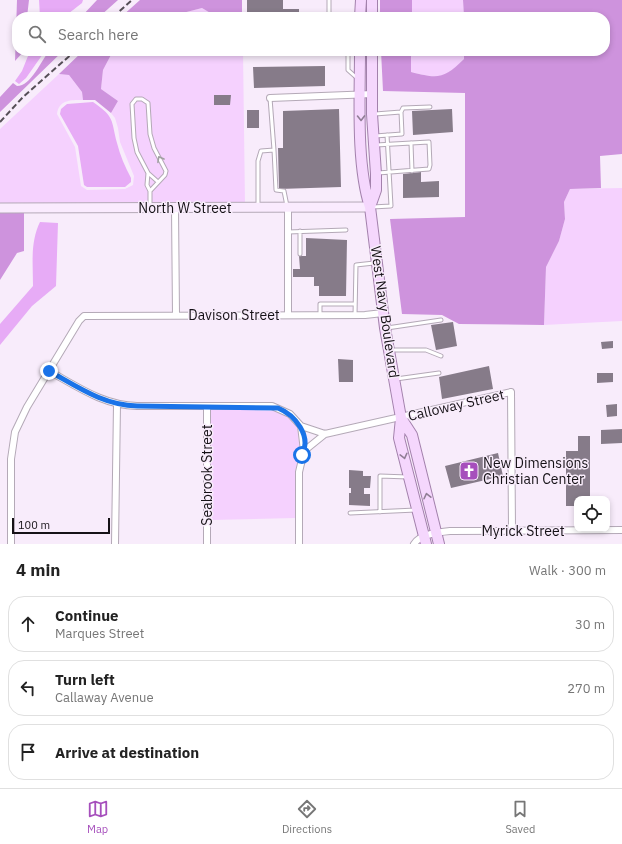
<!DOCTYPE html>
<meta charset="utf-8">
<style>
:root{--surface:#fff;--page:#f2f2f2;--text:#222;--muted:#767676;--line:#e0e0e0;--accent:#a64fbc}
body{margin:0;font-family:"IBM Plex Sans",sans-serif;background:var(--page);color:var(--text)}
.controls{position:absolute;right:12px;bottom:12px;display:grid;overflow:hidden;border-radius:8px;box-shadow:0 2px 6px #0003}
.controls button{width:36px;height:36px;display:grid;place-items:center;padding:0;border:0;border-bottom:1px solid var(--line);background:var(--surface);color:var(--text);font:20px sans-serif}
.scale{position:absolute;left:12px;bottom:10px;width:98px;box-sizing:border-box;padding-left:4px;border:2px solid #151116;border-top:0;font-size:11px;line-height:14px;white-space:nowrap;color:#151116;-webkit-text-stroke:3px #f8ecfb;paint-order:stroke}
.stop{position:absolute;width:12px;height:12px;margin:-9px;border:3px solid #1a73e8;border-radius:50%;background:#fff}
.stop.end{background:#1a73e8;border-color:#fff;box-shadow:0 1px 4px #0008}
.list{margin:0;padding:0;list-style:none}
h2{display:flex;justify-content:space-between;align-items:center;height:52px;margin:0;padding:0 16px;font-size:17px}
h2 small{font-size:13px;font-weight:400;color:var(--muted)}
.list li{display:grid;grid-template-columns:26px 1fr auto;gap:12px;align-items:center;box-sizing:border-box;height:56px;margin:0 8px 8px;padding:0 8px;border:1px solid var(--line);border-radius:16px}
.list b{display:block;font-size:15px;white-space:nowrap}
.list p{margin:0;font-size:13px;white-space:nowrap;color:var(--muted)}
.list em{font-size:13px;font-style:normal;color:var(--muted)}
.icon{flex:none;width:22px;height:22px;fill:none;stroke:currentColor;stroke-width:2;stroke-linecap:round;stroke-linejoin:round}
.map{position:relative;flex:none;width:622px;height:544px;overflow:hidden}
.search{position:absolute;background:var(--surface);box-shadow:0 2px 6px #0003;left:12px;right:12px;top:12px;height:44px;display:flex;align-items:center;gap:10px;box-sizing:border-box;padding:0 14px;border-radius:16px;color:var(--muted);font-size:15px}
.sheet{height:244px;background:var(--surface)}
nav{display:flex;justify-content:space-around;align-items:center;box-sizing:border-box;height:56px;border-top:1px solid var(--line);background:var(--surface);font-size:11px;color:var(--muted)}
nav a{display:grid;justify-items:center;gap:2px}
nav .on{color:var(--accent)}
.map>svg:first-child{display:block}
.green{fill:#f5d1fe}
.forest{fill:#ce93dd}
.water{fill:#e7abf6}
.building{fill:#867b89}
.lines{fill:none;stroke-linecap:round;stroke-linejoin:round}
.service-casing{stroke:#b4a9b7;stroke-width:5}
.minor-casing{stroke:#b4a9b7;stroke-width:8}
.secondary-casing{stroke:#b4a9b7;stroke-width:11}
.primary-casing{stroke:#a381ac;stroke-width:12}
.service{stroke:#fff;stroke-width:3}
.minor{stroke:#fff;stroke-width:6}
.secondary{stroke:#faebfe;stroke-width:9}
.primary{stroke:#f5d7fd;stroke-width:10}
.rail{stroke:#564f57;stroke-width:2;stroke-dasharray:6 3;stroke-linecap:butt}
.oneway{stroke:#907e95}
.oneway2{stroke:#a1a0a2}
.route{stroke:#1a73e8;stroke-width:5}
.labels{text-anchor:middle;dominant-baseline:central;stroke-width:3;stroke-linejoin:round;paint-order:stroke}
.street-label{font-size:14px;fill:#151116;stroke:#f8ecfb}
.poi-label{font-size:14px;fill:#151116;stroke:#f8ecfb;text-anchor:start}
</style>
<div class="map">
<svg width="622" height="544" viewBox="0 0 622 544">
<rect width="100%" height="100%" fill="#f8ecfb"/>
<path class="green" d="M412,0H463L464,17H412Z
M202,8L217,17H167Z
M113,51H243L245,205H0V129L59,74L69,75L82,92L83,100C72,100 59,99 57,114L75,147L81,186L87,190L125,189L133,185L134,176L120,142L118,128L115,118L111,113L118,101L101,89L103,70Z
M411,51H464V59C444,80 439,79 411,72Z
M622,188V321L544,325L546,267L559,241L565,219L564,202L570,189Z
M211,409L277,411L288,417L297,427L300,450L295,472V518L211,520Z"/>
<path class="forest" d="M17,0H29L27,17H17V51H24L15,61Z
M97,0H118L99,17H81Z
M140,0H242V17H217L202,8L167,17H121Z
M380,0H412V17H380Z
M463,0H622V154L600,156L601,188L570,189L564,202L565,219L559,241L546,267L544,325L459,324L442,315L402,314L390,219L465,217V93L383,91L381,51H411V72C438,79 444,79 464,59V51H605V17H464Z
M49,51H63L0,112V97L13,83L17,86C31,86 41,61 49,51Z
M83,51H113L103,70L101,89L118,101L111,113L95,100H83L82,92L69,75L59,74Z
M0,211L24,212V251L17,253L0,280Z"/>
<path class="water" d="M39,0H83L82,3L64,17H40Z
M30,51H45L26,78L19,84L15,81L22,71Z
M93,102C115,117 111,120 117,143C120,155 125,167 131,178V182L125,187H87L84,185L78,146L60,114L61,109L67,104Z
M40,222L58,223L56,286L32,306L0,345V324L33,286C33,265 30,242 40,222Z"/>
<path class="building" d="M247,0H283V9H299V17H247Z
M325,66V86L254,88L253,67Z
M214,95H231L230,105H214Z
M339,109L341,187L279,189L278,148H283V111Z
M452,109L453,132L413,135L412,111Z
M247,110H259V128H247Z
M421,172V182L439,181V197L403,198V174Z
M306,238L347,240L346,296H319V286H314V277H293V269H300L299,256H306Z
M453,322L457,346L436,350L431,325Z
M613,341V348L602,349L601,342Z
M338,359L353,360V382H339Z
M489,366L493,389L442,399L439,377Z
M597,373H613V382L597,383Z
M617,404V416L607,417L606,405Z
M622,429V443L601,444V430Z
M578,436H590V499H577V506H566V451H578Z
M498,453L503,476L451,488L445,466Z
M349,470L363,471V476H371L370,488H364V494H370V506L349,505V493H351V488H349Z"/>
<g class="lines">
<defs>
<path id="service" d="M329,0V17
M348,51V70L357,78
M270,98L274,150
M401,112L403,108L430,107
M375,114L401,112L402,134L375,136
M411,143L412,171
M376,145L429,142L430,165L429,169L378,173
M148,173L157,181
M150,191L165,175L166,171L154,148L150,134L148,103L142,99H136L132,104L134,138L137,152L148,173L147,185L150,191V206
M258,206V161L261,151L274,150L276,190L284,191L287,206
M372,207L391,206L387,135
M300,231V254
M288,232L346,230
M320,315V304H354
M355,315L356,265L374,263
M387,328L441,320
M391,350H426L441,356
M396,379L439,373
M380,512V476L408,477
M350,513L416,510"/>
<path id="minor" d="M270,98L373,94
M175,208L176,315
M288,208V315
M49,371C78,387 103,405 137,406H272L290,414L301,426L325,434L511,392L512,530
M207,406V544
M304,451L325,434
M11,544V459L15,432L27,407L79,321L84,316L365,315L383,313
M115,544L117,404
M299,544V472L304,451L301,426
M414,544C420,534 439,532 450,531L622,530"/>
<path id="secondary" d="M0,208L370,207"/>
<path id="primary" d="M372,0V17
M360,17L361,0
M360,51C360,97 356,164 370,207L385,328L401,418L399,438L426,544
M370,207L376,190V174L372,114V51
M401,418L412,435L439,544"/>
</defs>
<use href="#service" class="service-casing"/>
<use href="#minor" class="minor-casing"/>
<use href="#secondary" class="secondary-casing"/>
<use href="#primary" class="primary-casing"/>
<use href="#service" class="service"/>
<use href="#minor" class="minor"/>
<use href="#secondary" class="secondary"/>
<use href="#primary" class="primary"/>
<path class="rail" d="M113,17L132,0
M0,122L23,97L75,51"/>
</g>
<defs><path id="oneway-chevron" d="M-2-3.5L2.5 0L-2 3.5" fill="none" stroke-width="1.6" stroke-linecap="round" stroke-linejoin="round"/></defs>
<g class="oneway">
<use href="#oneway-chevron" transform="translate(361 118) rotate(89)"/>
<use href="#oneway-chevron" transform="translate(404 456) rotate(76)"/>
<use href="#oneway-chevron" transform="translate(427 496) rotate(-103)"/>
</g>
<use class="oneway2" href="#oneway-chevron" transform="translate(160 159) rotate(-119)"/>
<g class="lines">
<path class="route" d="M49,371C78,387 103,405 137,406L278,408C295,415 312,436 302,455"/>
</g>
<defs>
<symbol id="church-square" viewBox="-11 -11 22 22"><rect x="-9" y="-9" width="18" height="18" rx="4" fill="#a64fbc" stroke="#f8ecfb"/><path d="M-1.2-6h2.4v3.5h3.3v2.4h-3.3V6h-2.4V-.1h-3.3v-2.4h3.3Z" fill="#fff"/></symbol>
</defs>
<g fill-rule="evenodd">
<use href="#church-square" x="458" y="460" width="22" height="22"/>
</g>
<g class="labels">
<g class="street-label">
<text x="185" y="208">North W Street</text>
<text transform="translate(385 312) rotate(82)">West Navy Boulevard</text>
<text x="234" y="315">Davison Street</text>
<text transform="translate(456 405) rotate(-13)">Calloway Street</text>
<text transform="translate(207 475) rotate(-90)">Seabrook Street</text>
<text x="523" y="531">Myrick Street</text>
</g>
<g class="poi-label">
<text x="483" y="463">New Dimensions<tspan x="483" dy="16">Christian Center</tspan></text>
</g>
</g>
</svg>
<div class="controls">
<button><svg class="icon" aria-label="locate" viewBox="0 0 24 24"><circle cx="12" cy="12" r="6"/><path d="M12 2v4M12 18v4M2 12h4M18 12h4"/></svg></button>
</div>
<div class="scale">100 m</div>
<div class="stop" style="left:302px;top:455px"></div>
<div class="stop end" style="left:49px;top:371px"></div>
<div class="search"><svg class="icon" aria-label="search" viewBox="0 0 24 24"><circle cx="10" cy="10" r="6"/><path d="M15 15l6 6"/></svg>Search here</div>
</div>
<section class="sheet">
<h2>4 min<small>Walk · 300 m</small></h2>
<ul class="list">
<li><svg class="icon" aria-label="ahead" viewBox="0 0 24 24"><path d="M12 20V5M6 11l6-6 6 6"/></svg><div><b>Continue</b><p>Marques Street</p></div><em>30 m</em></li>
<li><svg class="icon" aria-label="left" viewBox="0 0 24 24"><path d="M17 20v-9H6M10 6l-5 5 5 5"/></svg><div><b>Turn left</b><p>Callaway Avenue</p></div><em>270 m</em></li>
<li><svg class="icon" aria-label="arrive" viewBox="0 0 24 24"><path d="M6 21V4h12l-3 4 3 4H6"/></svg><div><b>Arrive at destination</b></div></li>
</ul>
</section>
<nav>
<a class="on"><svg class="icon" aria-label="map" viewBox="0 0 24 24"><path d="M3 6l6-2 6 2 6-2v14l-6 2-6-2-6 2zM9 4v14M15 6v14"/></svg>Map</a>
<a><svg class="icon" aria-label="directions" viewBox="0 0 24 24"><path d="M12 3l9 9-9 9-9-9zM9 14v-3h6M13 9l2 2-2 2"/></svg>Directions</a>
<a><svg class="icon" aria-label="saved" viewBox="0 0 24 24"><path d="M7 4h10v16l-5-4-5 4z"/></svg>Saved</a>
</nav>
